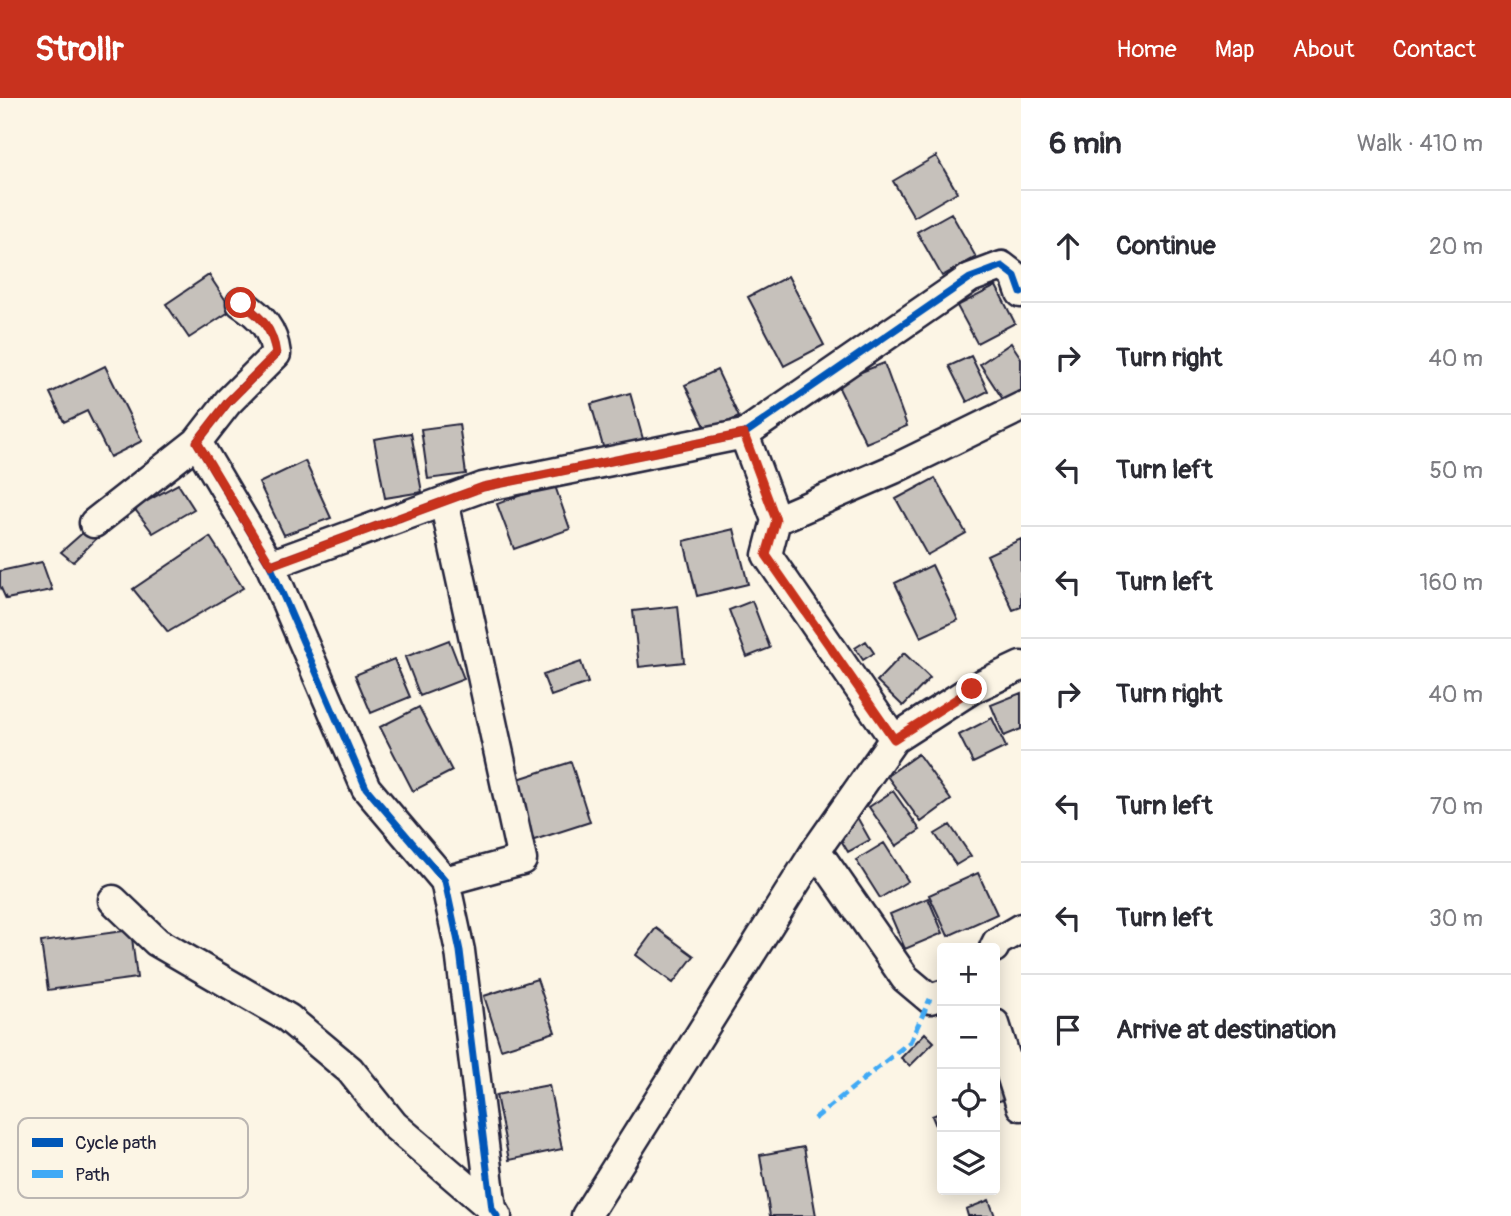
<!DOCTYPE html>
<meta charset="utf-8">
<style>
:root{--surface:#fff;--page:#f7f7f7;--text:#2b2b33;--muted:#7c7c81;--line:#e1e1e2;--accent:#c8321e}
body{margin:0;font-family:Pangolin,sans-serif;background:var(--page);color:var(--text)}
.controls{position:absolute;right:21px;bottom:21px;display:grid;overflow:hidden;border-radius:7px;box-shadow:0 4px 18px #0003}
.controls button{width:63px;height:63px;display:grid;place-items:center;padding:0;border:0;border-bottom:2px solid var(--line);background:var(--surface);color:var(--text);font:35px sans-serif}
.stop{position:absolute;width:21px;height:21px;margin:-16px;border:5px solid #c8321e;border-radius:50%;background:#fff}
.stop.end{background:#c8321e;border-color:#fff;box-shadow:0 2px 7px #0008}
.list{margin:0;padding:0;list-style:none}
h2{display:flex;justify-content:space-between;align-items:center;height:91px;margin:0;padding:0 28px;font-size:30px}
h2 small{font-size:23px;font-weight:400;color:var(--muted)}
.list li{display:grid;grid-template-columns:46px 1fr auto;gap:21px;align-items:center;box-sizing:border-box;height:112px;padding:0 28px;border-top:2px solid var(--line)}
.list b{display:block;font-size:26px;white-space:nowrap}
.list em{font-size:23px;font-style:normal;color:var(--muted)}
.icon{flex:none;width:38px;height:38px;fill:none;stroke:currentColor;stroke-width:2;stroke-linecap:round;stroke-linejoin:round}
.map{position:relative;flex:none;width:1021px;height:1118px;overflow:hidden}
header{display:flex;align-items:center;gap:42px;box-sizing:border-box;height:98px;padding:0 35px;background:var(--accent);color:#fff}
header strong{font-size:33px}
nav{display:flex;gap:38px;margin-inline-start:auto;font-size:24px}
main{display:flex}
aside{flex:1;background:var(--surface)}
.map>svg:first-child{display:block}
.building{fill:#c6c1bb;stroke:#22223b;stroke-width:2}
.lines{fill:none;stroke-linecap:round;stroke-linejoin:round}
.minor-casing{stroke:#22223b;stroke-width:33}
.minor{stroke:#fcf5e5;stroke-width:28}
.quiet{stroke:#3fa9f5;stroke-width:5;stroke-dasharray:10 5;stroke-linecap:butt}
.cycleway-casing{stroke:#fcf5e5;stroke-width:11}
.cycleway{stroke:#0057b8;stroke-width:7}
.route{stroke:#c8321e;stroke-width:9}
.key{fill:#fcf5e5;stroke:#bbb6b2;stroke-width:2}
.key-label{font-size:19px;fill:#22223b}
</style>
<header>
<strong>Strollr</strong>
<nav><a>Home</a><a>Map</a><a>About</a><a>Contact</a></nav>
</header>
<main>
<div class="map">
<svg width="1021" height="1118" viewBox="0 0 1021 1118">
<rect width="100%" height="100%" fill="#fcf5e5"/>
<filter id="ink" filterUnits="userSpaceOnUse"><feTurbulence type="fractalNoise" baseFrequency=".0143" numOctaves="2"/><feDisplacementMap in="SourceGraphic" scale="14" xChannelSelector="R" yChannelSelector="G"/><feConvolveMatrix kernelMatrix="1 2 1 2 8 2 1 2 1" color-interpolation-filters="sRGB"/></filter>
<g filter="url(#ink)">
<path class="building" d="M936,58L957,94L914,119L893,83Z
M951,115L976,159L942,178L917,134Z
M209,177L232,212L189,240L166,206Z
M788,178L824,247L784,268L748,199Z
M996,188L1015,225L977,245L957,208Z
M1011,245L1021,260V292L1004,303L980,266Z
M971,258L988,293L967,304L949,268Z
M884,265L907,328L866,345L836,284Z
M105,268L142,343L110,359L87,313L64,324L50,295Z
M717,272L739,319L707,333L685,287Z
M630,295L643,341L604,352L591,306Z
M459,326L466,376L428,381L421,331Z
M411,335L422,394L385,400L374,341Z
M305,363L331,420L284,437L259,385Z
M935,380L966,435L927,457L896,401Z
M554,385L570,431L514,451L497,406Z
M178,386L194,411L153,435L134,410Z
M87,431L98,439L73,464L61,454Z
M734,431L748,486L697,498L684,443Z
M210,439L243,490L168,534L133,491Z
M1021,441V509L1013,512L987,457Z
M42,464L52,492L6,501L0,488V473Z
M932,467L958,522L921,539L895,485Z
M752,503L770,550L747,559L729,512Z
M678,508L684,564L639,569L633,513Z
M449,542L464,581L420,598L405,559Z
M866,543L874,555L863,562L855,550Z
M904,555L930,580L903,608L877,583Z
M394,561L410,599L371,615L355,577Z
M581,564L588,585L551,598L543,577Z
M1021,595V631L1004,638L991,607Z
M419,609L452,673L413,693L380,629Z
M992,620L1006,649L973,665L959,637Z
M918,656L951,702L921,724L887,678Z
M571,664L590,724L528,744L509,684Z
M893,693L920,732L896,748L869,709Z
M857,719L870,742L848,754L835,732Z
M950,727L971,758L956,767L935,736Z
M884,745L908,783L880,800L856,762Z
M978,775L997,816L948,838L929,797Z
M928,800L943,835L905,851L890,816Z
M656,830L694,858L673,885L636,857Z
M131,832L137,880L48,892L41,844Z
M537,881L555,934L501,951L484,898Z
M925,935L934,944L910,968L901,960Z
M1005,978L1011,1000L995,1004V980Z
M549,987L562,1051L509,1062L496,997Z
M942,1014V1039L941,1040L932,1018Z
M804,1049L816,1118H770L760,1057Z
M989,1102L995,1118H968L966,1111Z"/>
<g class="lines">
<defs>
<path id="minor" d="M241,205C261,218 273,231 276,256L228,304L197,344L270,467L366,690L445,783L460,853L492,1111L497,1118
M744,336L776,422L767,457L894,641
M444,403L522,762L445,783
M776,422L894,371L1021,309
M94,425L197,344
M270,467L483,389L744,336L970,180L1002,168L1015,178L1021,195
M816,752L905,880L930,901L942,897
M113,802L157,844L288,920L350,972L394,1027L492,1111
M994,850L997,844L1021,830
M995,926L1021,1008
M586,1118L816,752L894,641L972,591L1021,568"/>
</defs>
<use href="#minor" class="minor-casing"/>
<use href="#minor" class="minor"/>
<path class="quiet" d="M814,1021L910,944L930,901"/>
<defs>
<path id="cycleway" d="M241,205C261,218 273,231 276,256L228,304L197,344L270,467L366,690L445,783L460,853L492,1111L497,1118
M270,467L483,389L744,336L970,180L1002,168L1015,178L1021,195"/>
</defs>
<use href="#cycleway" class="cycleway-casing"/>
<use href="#cycleway" class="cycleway"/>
</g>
</g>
<g class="lines" filter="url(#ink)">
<path class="route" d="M241,205C261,218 273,231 276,256L228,304L197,344L271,467L483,389L744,336L776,422L766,457L894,641L972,591"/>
</g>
<rect x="18" y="1020" width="230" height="80" rx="10" class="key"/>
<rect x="32" y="1040" width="31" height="9" fill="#0057b8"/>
<rect x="32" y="1072" width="31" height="8" fill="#3fa9f5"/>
<g class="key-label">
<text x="75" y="1051">Cycle path</text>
<text x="75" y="1083">Path</text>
</g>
</svg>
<div class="controls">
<button>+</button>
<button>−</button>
<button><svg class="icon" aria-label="locate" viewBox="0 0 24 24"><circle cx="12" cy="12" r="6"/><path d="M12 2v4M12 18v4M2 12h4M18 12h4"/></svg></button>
<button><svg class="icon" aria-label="layers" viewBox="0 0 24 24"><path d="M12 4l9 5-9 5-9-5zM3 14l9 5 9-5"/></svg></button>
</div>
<div class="stop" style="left:241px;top:205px"></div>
<div class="stop end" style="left:972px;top:591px"></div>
</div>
<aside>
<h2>6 min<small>Walk · 410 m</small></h2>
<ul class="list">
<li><svg class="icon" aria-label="ahead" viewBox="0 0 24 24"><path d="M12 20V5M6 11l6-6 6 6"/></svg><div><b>Continue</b></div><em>20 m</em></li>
<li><svg class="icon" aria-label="right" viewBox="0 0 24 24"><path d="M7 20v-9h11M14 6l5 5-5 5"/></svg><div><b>Turn right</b></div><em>40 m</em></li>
<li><svg class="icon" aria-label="left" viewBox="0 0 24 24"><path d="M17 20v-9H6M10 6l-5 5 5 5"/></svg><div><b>Turn left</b></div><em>50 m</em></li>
<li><svg class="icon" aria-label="left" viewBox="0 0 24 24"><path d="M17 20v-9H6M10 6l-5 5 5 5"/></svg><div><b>Turn left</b></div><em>160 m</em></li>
<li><svg class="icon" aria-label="right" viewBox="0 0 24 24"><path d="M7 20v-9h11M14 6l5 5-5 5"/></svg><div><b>Turn right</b></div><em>40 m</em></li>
<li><svg class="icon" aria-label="left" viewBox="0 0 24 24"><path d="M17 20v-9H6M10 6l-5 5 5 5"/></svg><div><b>Turn left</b></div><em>70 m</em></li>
<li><svg class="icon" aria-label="left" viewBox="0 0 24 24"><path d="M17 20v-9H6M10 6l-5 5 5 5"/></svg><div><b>Turn left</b></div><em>30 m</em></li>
<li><svg class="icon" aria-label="arrive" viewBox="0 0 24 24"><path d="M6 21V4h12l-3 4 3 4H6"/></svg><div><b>Arrive at destination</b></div></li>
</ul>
</aside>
</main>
